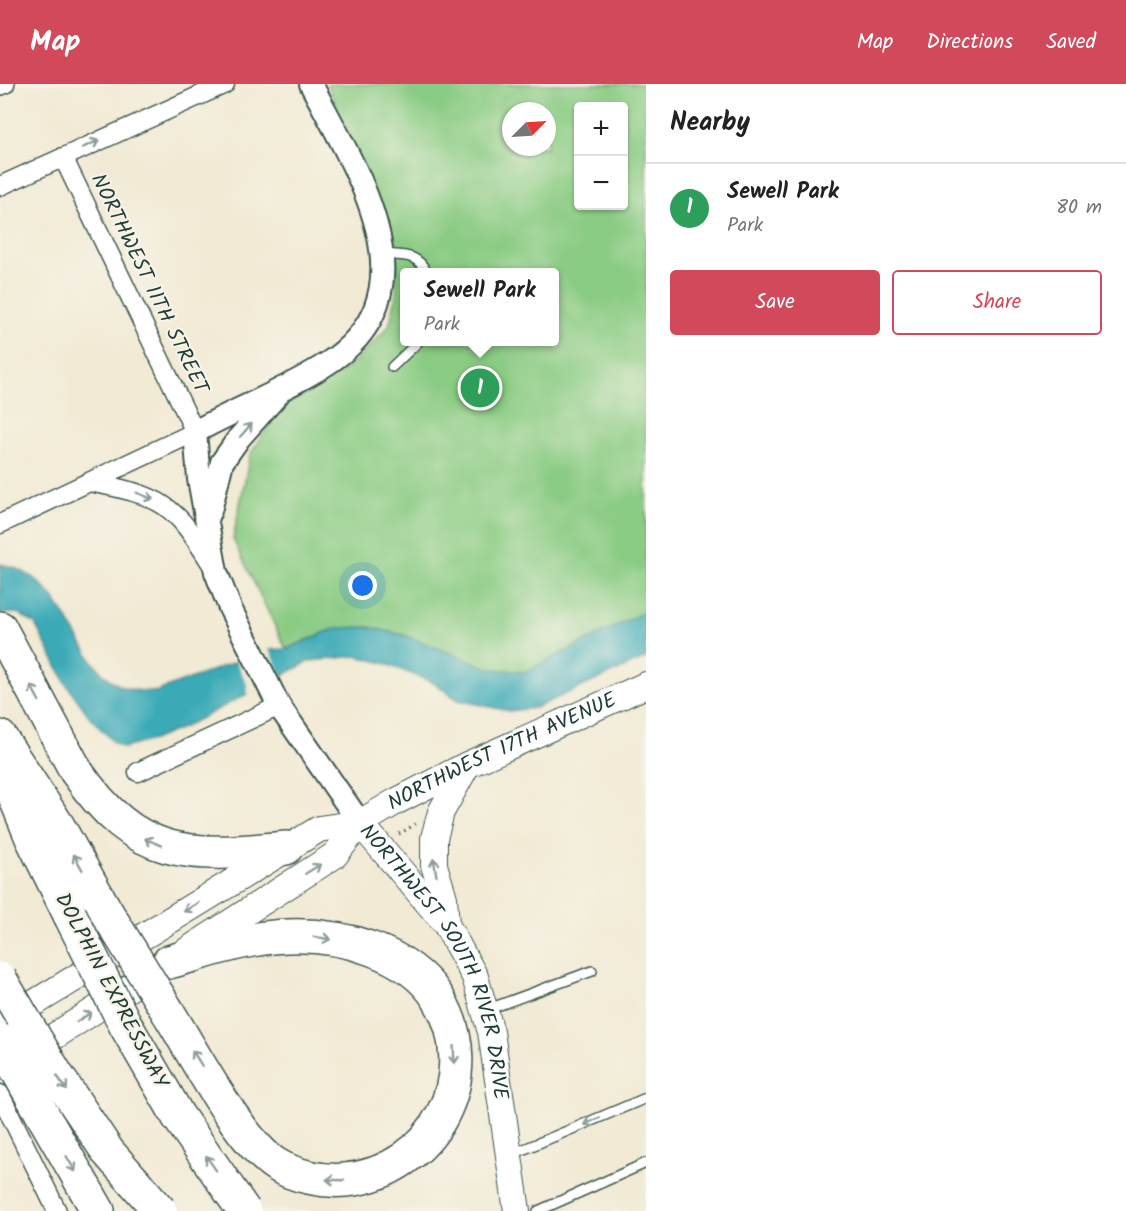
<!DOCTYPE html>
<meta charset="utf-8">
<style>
:root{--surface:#fff;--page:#f6f6f6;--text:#222;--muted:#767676;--line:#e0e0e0;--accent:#d1495b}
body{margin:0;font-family:Kalam,sans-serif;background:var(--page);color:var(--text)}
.controls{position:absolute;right:18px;top:18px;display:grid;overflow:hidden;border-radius:6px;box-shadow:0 2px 4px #0004}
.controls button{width:54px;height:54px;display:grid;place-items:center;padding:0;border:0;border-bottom:2px solid var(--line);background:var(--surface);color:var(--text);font:30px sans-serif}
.compass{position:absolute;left:502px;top:18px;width:54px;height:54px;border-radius:50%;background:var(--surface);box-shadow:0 2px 4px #0004;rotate:66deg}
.you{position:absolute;left:363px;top:502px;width:21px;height:21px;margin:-15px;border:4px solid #fff;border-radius:50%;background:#1a73e8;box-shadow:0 0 0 9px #1a73e833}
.badge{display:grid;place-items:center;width:39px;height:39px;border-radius:50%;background:var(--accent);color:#fff;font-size:20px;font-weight:700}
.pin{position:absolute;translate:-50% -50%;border:3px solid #fff;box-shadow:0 2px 6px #0006}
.popup{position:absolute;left:400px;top:184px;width:159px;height:78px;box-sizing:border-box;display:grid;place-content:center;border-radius:6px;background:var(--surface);filter:drop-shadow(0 2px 4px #0005);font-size:20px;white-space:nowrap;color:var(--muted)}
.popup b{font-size:22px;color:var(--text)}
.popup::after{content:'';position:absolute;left:50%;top:100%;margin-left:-12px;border:12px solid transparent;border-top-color:var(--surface)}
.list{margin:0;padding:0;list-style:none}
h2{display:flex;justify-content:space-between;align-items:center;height:78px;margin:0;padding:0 24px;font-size:26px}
h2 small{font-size:20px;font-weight:400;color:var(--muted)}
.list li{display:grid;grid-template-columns:39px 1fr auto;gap:18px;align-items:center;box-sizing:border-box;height:90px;padding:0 24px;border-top:2px solid var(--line)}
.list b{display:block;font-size:22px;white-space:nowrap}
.list p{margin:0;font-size:20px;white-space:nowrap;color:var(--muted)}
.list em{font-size:20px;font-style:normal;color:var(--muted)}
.actions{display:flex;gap:12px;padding:18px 24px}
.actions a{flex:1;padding:14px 0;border:2px solid var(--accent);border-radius:6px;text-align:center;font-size:21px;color:var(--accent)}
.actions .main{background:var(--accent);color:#fff}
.map{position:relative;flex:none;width:646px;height:1127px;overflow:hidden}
header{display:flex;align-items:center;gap:36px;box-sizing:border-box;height:84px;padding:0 30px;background:var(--accent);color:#fff}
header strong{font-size:28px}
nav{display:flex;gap:33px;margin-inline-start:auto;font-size:21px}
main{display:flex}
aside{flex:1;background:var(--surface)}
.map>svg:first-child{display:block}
.green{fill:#8bcc84;stroke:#55845c;stroke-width:1.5;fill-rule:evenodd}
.water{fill:#3aaab7;stroke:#2c7476;stroke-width:1.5}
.pier{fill:#f1ead4}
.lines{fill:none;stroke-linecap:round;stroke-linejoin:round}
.service-casing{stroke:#3e574c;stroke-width:12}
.minor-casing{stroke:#3e574c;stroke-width:21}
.tertiary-casing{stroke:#3e574c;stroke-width:26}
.secondary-casing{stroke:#3e574c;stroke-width:28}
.motorway-casing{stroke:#3e574c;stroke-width:36}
.path{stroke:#3e574c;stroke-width:3;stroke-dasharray:1.5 4.5;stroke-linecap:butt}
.service{stroke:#fff;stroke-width:9}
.minor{stroke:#fff;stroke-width:18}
.tertiary{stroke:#fff;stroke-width:22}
.secondary{stroke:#fff;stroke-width:26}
.motorway{stroke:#fff;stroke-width:33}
.motorway-bridge-casing{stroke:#3e574c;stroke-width:36;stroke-linecap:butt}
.motorway-bridge{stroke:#fff;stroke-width:33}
.oneway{stroke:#8f9e9a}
.labels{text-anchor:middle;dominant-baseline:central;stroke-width:4.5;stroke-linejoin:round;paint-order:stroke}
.street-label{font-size:21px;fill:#1f3d34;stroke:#f7f3e8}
</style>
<header>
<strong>Map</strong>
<nav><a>Map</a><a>Directions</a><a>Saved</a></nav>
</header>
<main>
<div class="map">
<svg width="646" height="1127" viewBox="0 0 646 1127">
<rect width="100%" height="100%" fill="#f7f3e8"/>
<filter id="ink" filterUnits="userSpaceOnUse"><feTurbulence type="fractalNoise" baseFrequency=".0167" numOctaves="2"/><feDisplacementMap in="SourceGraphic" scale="12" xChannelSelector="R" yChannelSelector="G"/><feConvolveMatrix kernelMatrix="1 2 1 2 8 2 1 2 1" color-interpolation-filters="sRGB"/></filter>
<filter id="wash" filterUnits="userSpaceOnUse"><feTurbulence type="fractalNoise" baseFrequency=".008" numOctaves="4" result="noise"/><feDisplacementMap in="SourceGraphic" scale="24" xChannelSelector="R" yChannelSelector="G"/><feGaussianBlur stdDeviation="1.35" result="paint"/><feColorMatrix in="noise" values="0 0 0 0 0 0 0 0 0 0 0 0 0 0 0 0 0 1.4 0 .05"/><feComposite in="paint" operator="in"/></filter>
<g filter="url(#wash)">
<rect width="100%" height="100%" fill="#f1ead4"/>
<path class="green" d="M327,0H646V527L525,588L491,585L404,551L369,543L336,544L286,565L233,455L250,371L279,325L349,283L377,255L389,242L396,213L397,178L386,137ZM578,22H624V122H578ZM511,27H547V63H511ZM405,188H555V258H405Z"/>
<path class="water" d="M0,480C71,492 73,583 123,603C133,607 144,607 155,608L267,566L286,565L336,544L369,543L404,551L491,585L525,588L646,527V574L535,624L509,627L458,616L432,598L384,579L356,572L310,577L184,643L153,656L124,664L114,659L89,632L67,601L35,540L18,529L0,530Z"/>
<path class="pier" d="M268,563L283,594L248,611L247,600L235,575Z"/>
</g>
<g filter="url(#ink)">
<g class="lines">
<defs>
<path id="service" d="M383,170C402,172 418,169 426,188
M392,283L418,258
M486,926L592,887
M510,1071L646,1014
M538,1127L646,1079"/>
<path id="minor" d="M0,2L5,0
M0,102L225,0
M89,398C162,412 173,418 212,481
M0,440L195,348L63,73
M138,688L279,622
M0,1010L57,1127"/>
<path id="tertiary" d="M195,348C238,324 287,306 328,279C438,207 354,84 311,0
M195,348L199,395L216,488L230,524L279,622L360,739
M210,427L222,378L239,354L278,310"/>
<g id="secondary">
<path id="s1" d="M360,739L446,840L475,893L491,948L517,1127"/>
<path d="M446,840L444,814L434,781V754L441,728L467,681"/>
<path d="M0,940L319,745L360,739"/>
<path id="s2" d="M24,972L335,771L360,739L395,718L467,681L646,601"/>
</g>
<path id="motorway" d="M0,544L76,687C137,776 188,773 286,764
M0,653L58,742L107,829
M5,688L32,754L70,831
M168,928C193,968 239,1056 275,1080C294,1092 323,1098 345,1096C434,1088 485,990 438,914C408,867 340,850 288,852C248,853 208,867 169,878
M44,1033L98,1127"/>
</defs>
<use href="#service" class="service-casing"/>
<use href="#minor" class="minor-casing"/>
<use href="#tertiary" class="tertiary-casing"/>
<use href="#secondary" class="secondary-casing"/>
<use href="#motorway" class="motorway-casing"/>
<path class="path" d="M399,750L416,740"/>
<use href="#service" class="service"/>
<use href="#minor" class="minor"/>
<use href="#tertiary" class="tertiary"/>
<use href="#secondary" class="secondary"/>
<use href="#motorway" class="motorway"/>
<defs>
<path id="motorway-bridge" d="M107,829L168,928
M70,831L126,942L178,1032L244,1127
M0,895L56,990L108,1068L160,1127
M0,956L44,1033"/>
</defs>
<use href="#motorway-bridge" class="motorway-bridge-casing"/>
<use href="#motorway-bridge" class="motorway-bridge"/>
</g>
<defs><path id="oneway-shaft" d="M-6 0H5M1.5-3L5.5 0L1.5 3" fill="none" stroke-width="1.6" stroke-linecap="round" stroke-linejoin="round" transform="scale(1.5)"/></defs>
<g class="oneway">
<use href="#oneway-shaft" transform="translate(91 60) rotate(-24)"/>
<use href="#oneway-shaft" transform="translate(246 346) rotate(-49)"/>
<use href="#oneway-shaft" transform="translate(145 412) rotate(22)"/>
<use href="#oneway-shaft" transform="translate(35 609) rotate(-118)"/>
<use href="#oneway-shaft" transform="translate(153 758) rotate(-157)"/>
<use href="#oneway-shaft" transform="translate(78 778) rotate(-119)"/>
<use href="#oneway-shaft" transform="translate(435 783) rotate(-99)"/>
<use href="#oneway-shaft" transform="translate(313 785) rotate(-32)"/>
<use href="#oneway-shaft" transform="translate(191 823) rotate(148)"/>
<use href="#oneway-shaft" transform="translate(322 854) rotate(9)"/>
<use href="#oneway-shaft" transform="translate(84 933) rotate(-33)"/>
<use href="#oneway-shaft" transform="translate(454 971) rotate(87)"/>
<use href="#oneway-shaft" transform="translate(197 974) rotate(-122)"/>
<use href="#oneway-shaft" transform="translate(62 999) rotate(56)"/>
<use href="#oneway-shaft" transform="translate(592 1037) rotate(156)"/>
<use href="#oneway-shaft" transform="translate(211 1079) rotate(-125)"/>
<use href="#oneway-shaft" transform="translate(71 1080) rotate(60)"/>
<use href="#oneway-shaft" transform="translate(335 1096) rotate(-178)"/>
</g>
</g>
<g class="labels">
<g class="street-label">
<text transform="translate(149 200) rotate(64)">NORTHWEST 11TH STREET</text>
<text stroke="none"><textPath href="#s2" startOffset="570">NORTHWEST 17TH AVENUE</textPath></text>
<text stroke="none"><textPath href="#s1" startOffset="162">NORTHWEST SOUTH RIVER DRIVE</textPath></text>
<text transform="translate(111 907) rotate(62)">DOLPHIN EXPRESSWAY</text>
</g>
</g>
</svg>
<div class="controls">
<button>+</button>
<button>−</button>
</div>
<svg class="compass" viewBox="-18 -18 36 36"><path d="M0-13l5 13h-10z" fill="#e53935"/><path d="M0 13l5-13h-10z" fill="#767676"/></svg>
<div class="you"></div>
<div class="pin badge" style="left:480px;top:304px;background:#2e9e5b">1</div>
<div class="popup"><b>Sewell Park</b>Park</div>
</div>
<aside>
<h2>Nearby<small></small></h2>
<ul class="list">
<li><span class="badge" style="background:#2e9e5b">1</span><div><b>Sewell Park</b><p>Park</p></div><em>80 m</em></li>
</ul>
<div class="actions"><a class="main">Save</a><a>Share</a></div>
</aside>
</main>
